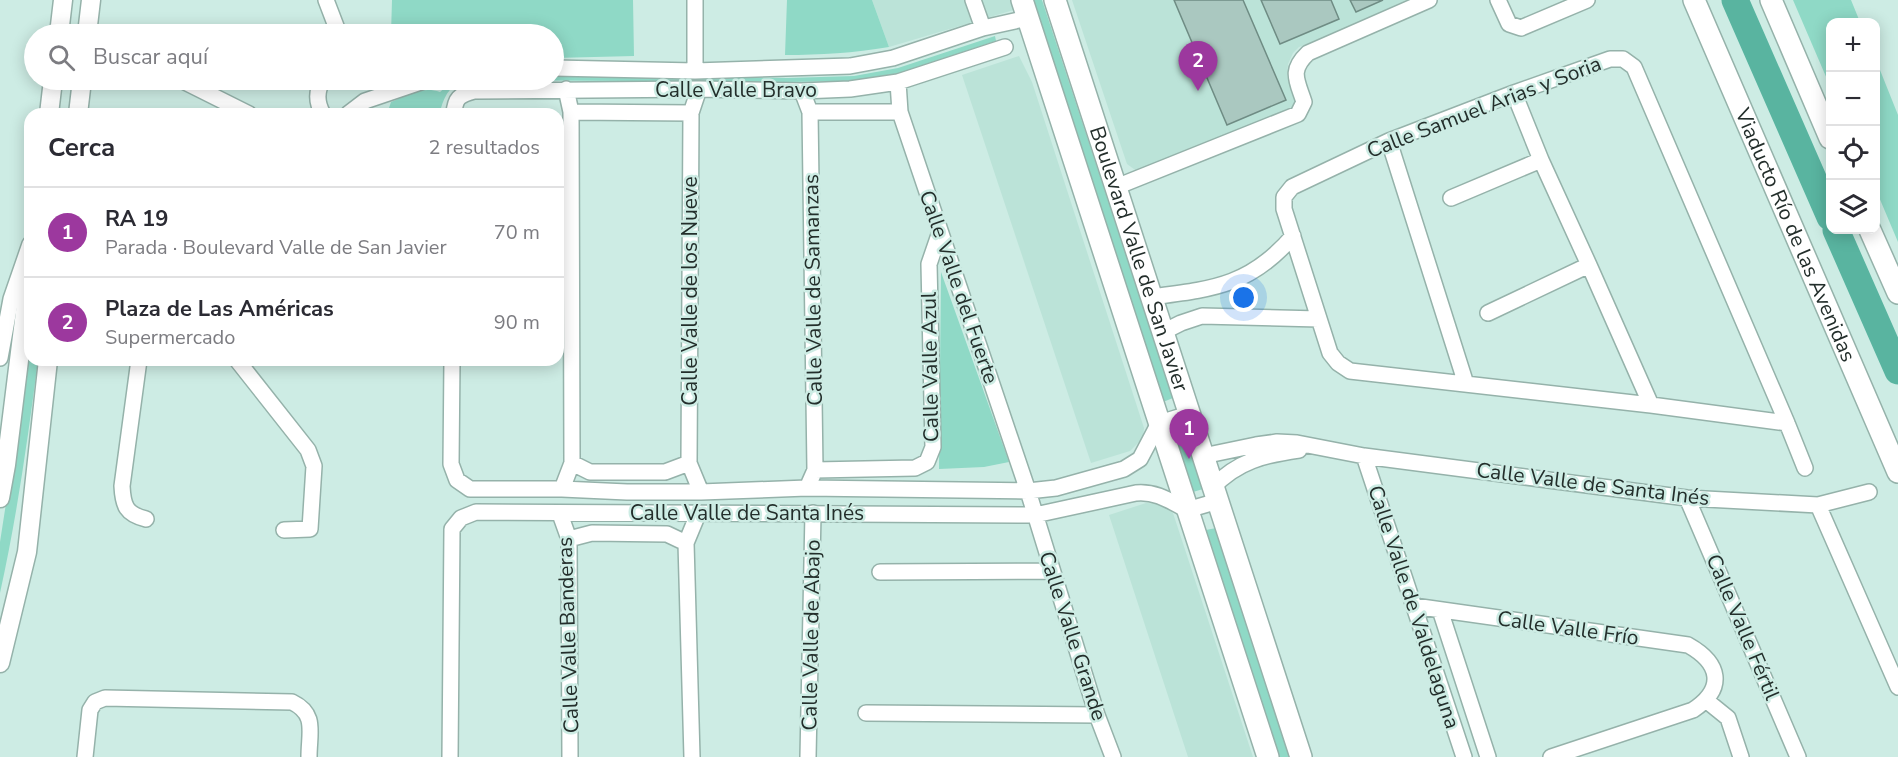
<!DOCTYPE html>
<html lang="es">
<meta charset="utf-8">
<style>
:root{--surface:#fff;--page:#f7f7f7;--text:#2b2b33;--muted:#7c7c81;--line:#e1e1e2;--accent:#9c389e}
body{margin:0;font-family:"Nunito Sans",sans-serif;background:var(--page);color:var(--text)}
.controls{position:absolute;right:18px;top:18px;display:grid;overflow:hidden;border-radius:12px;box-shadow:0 3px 15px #0003}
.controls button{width:54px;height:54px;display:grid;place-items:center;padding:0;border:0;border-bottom:2px solid var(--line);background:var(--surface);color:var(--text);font:30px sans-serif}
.you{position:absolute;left:1244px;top:298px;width:21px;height:21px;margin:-15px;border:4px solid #fff;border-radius:50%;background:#1a73e8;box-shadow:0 0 0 9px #1a73e833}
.badge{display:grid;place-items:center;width:39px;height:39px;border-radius:50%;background:var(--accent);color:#fff;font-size:20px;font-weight:700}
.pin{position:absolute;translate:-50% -50px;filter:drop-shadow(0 2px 3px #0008)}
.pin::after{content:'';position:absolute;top:32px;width:21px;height:18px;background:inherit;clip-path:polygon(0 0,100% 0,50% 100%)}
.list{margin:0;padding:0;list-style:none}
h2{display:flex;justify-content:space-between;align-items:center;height:78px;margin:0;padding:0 24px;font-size:26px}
h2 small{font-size:20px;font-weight:400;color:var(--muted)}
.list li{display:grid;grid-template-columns:39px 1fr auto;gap:18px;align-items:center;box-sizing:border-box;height:90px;padding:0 24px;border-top:2px solid var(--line)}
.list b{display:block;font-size:22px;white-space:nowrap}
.list p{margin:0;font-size:20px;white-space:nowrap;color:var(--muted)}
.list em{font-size:20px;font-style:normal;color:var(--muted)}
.icon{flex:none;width:33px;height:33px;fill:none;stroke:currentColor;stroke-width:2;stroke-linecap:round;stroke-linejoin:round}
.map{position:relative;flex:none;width:1898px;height:757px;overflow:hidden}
.search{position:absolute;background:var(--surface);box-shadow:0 3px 15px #0003;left:24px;top:24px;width:540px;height:66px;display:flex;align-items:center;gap:15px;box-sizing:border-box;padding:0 21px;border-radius:33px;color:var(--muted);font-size:22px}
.panel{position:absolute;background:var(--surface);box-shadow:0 3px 15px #0003;left:24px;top:108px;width:540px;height:258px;border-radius:18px}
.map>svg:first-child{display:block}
.built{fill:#bbe3d8}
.green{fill:#8fd9c6}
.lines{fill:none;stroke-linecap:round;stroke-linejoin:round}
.river{stroke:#59b4a0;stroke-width:27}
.building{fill:#aac8c0;stroke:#6f8c84;stroke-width:1.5}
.minor-casing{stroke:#95b2aa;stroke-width:18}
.tertiary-casing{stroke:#95b2aa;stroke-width:21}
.secondary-casing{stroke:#95b2aa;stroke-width:24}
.minor{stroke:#fff;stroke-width:15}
.tertiary{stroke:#fff;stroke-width:18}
.secondary{stroke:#fff;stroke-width:21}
.labels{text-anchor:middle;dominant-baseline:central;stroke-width:5;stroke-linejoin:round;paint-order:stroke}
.street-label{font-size:21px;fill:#232e2b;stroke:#cdece4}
</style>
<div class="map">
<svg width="1898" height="757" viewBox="0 0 1898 757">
<rect width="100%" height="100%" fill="#cdece4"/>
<path class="built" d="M872,0H1013L1017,9L889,47Z
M1072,0H1416L1299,47L1293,53L1288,64L1287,77L1298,106L1138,172L1127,164Z
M1019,56L1032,82L1144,428L1143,438L1130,451L1091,463L962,75Z
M1146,503L1163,504L1173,513L1253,757H1188L1109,515Z"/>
<path class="green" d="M392,0H633L634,56L554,58V34H391Z
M787,0H872L889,47C854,53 820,55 785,55Z
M1031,0H1042L1173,398L1163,402Z
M1793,0H1851L1860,22H1830V86Z
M995,36L996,41L899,73L855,81L787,82L467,80C452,83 445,94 441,108H389L391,102C408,95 422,86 440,92L454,80H554V76L788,78L854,76L898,68Z
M1876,60L1898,115V242L1876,190Z
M941,272L1009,462L984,467L939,469Z
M30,320V360H38C28,438 17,516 0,593V542L18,426Z
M1186,434L1203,489L1193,492L1176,437Z
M1216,528L1290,757H1280L1206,530Z"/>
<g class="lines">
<path class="river" d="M1735,0L1830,217
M1836,230L1898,371"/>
</g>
<path class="building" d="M1174,0H1243L1286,100L1227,125Z
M1261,0H1331L1339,19L1280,44Z
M1350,0H1383L1356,12Z"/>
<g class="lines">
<defs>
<path id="minor" d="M326,0L339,34
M695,0V71
M973,0L983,28
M1498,0L1509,24L1521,28L1587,0
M554,68L695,71L850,66L893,58L983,28L1028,18
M181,80L249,114
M898,82L900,112L1028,491L1097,715L1113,757
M699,89L691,113L689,463L701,492
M802,91L810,112L815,470L807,488
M1514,93L1541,160L1589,265L1651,405
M571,112L691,113
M810,112H900
M323,114C316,102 316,91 323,80
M348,114L365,101L427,80
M454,114C455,98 459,95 474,91L699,89L802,91L850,89L898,82L1005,47
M1389,141L1466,384
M1116,187L1298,114L1304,102C1297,80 1289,71 1308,53L1429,0
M1451,198L1541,160
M1151,297C1213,289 1250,286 1293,236
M1488,313L1589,265
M1163,332L1181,323L1202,316L1319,319
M0,358L11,299L30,244
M139,360L122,486C123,506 126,514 146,519
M237,360L308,450L314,466L310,529L284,530
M452,360L451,464L457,480L470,489H562L627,492H701L807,488L1028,491L1056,488L1124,469L1140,459L1159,423L1189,414
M1787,423L1651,405L1350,371L1338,363L1330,353L1284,209V197L1292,187L1389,141L1514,93L1610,59H1623L1634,67L1787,423L1805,468
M1203,456L1256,445L1277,442L1297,443L1364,456L1687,498L1818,505L1869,492
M1364,456L1464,757
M572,463L590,472H665L689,463
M815,470L915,468L927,462L933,447L929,264L940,232
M1213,487C1238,461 1264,455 1299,450
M562,489L572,463L571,112L566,89
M1687,498L1798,757
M1818,505L1898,687
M560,514L569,539L570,757
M569,539L592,533L667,534L686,543
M880,572L1052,571
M1414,606L1688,645C1720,663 1726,688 1693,710L1551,757
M1440,610L1488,757
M1707,701L1728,718L1741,757
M866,713L1097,715
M85,757L90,710L95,702L105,698L292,702C317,714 309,732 309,757
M450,757L452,529L461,518L476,512L1035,515L1136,493C1156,491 1170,501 1187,510L1218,501
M692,757L686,543L698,514
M808,757L813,513"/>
<path id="tertiary" d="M59,34L63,0
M87,34L91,0
M49,114L53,80
M78,114L82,80
M0,498L6,465L30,272
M0,663L27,552L48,360"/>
<g id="secondary">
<path d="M1022,0L1268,757"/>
<path id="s1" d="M1055,0L1301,757"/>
<path id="s2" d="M1694,0L1898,472"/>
<path d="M1771,0L1830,138"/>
<path d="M1870,230L1898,293"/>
</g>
</defs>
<use href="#minor" class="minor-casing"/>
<use href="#tertiary" class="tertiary-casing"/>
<use href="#secondary" class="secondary-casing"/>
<use href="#minor" class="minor"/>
<use href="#tertiary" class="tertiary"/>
<use href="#secondary" class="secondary"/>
</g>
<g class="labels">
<g class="street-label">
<text x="736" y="90">Calle Valle Bravo</text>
<text transform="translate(1484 107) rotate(-21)">Calle Samuel Arias y Soria</text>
<text stroke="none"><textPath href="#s2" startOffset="256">Viaducto Río de las Avenidas</textPath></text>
<text stroke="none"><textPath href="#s1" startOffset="272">Boulevard Valle de San Javier</textPath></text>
<text transform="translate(959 287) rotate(71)">Calle Valle del Fuerte</text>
<text transform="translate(813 290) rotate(-91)">Calle Valle de Samanzas</text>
<text transform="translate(690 291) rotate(-90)">Calle Valle de los Nueve</text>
<text transform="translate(930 367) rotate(-91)">Calle Valle Azul</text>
<text transform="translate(1593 484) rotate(7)">Calle Valle de Santa Inés</text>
<text x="747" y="513">Calle Valle de Santa Inés</text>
<text transform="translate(1414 607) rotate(72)">Calle Valle de Valdelaguna</text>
<text transform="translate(1743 627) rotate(67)">Calle Valle Fértil</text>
<text transform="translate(1568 628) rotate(8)">Calle Valle Frío</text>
<text transform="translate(568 635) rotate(-92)">Calle Valle Banderas</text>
<text transform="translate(811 635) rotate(-89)">Calle Valle de Abajo</text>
<text transform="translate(1073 636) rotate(72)">Calle Valle Grande</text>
</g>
</g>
</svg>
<div class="controls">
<button>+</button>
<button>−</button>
<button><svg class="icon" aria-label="locate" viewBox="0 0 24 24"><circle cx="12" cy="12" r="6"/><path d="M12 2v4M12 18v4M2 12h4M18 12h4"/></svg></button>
<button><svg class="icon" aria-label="layers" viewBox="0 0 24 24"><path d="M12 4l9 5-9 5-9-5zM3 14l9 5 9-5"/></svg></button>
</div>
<div class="you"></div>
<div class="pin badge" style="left:1189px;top:459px">1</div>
<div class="pin badge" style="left:1198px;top:91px">2</div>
<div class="search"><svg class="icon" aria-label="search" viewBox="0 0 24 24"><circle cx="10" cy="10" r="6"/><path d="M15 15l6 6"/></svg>Buscar aquí</div>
<section class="panel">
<h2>Cerca<small>2 resultados</small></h2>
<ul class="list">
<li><span class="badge">1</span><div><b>RA 19</b><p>Parada · Boulevard Valle de San Javier</p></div><em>70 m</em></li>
<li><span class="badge">2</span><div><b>Plaza de Las Américas</b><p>Supermercado</p></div><em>90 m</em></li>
</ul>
</section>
</div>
